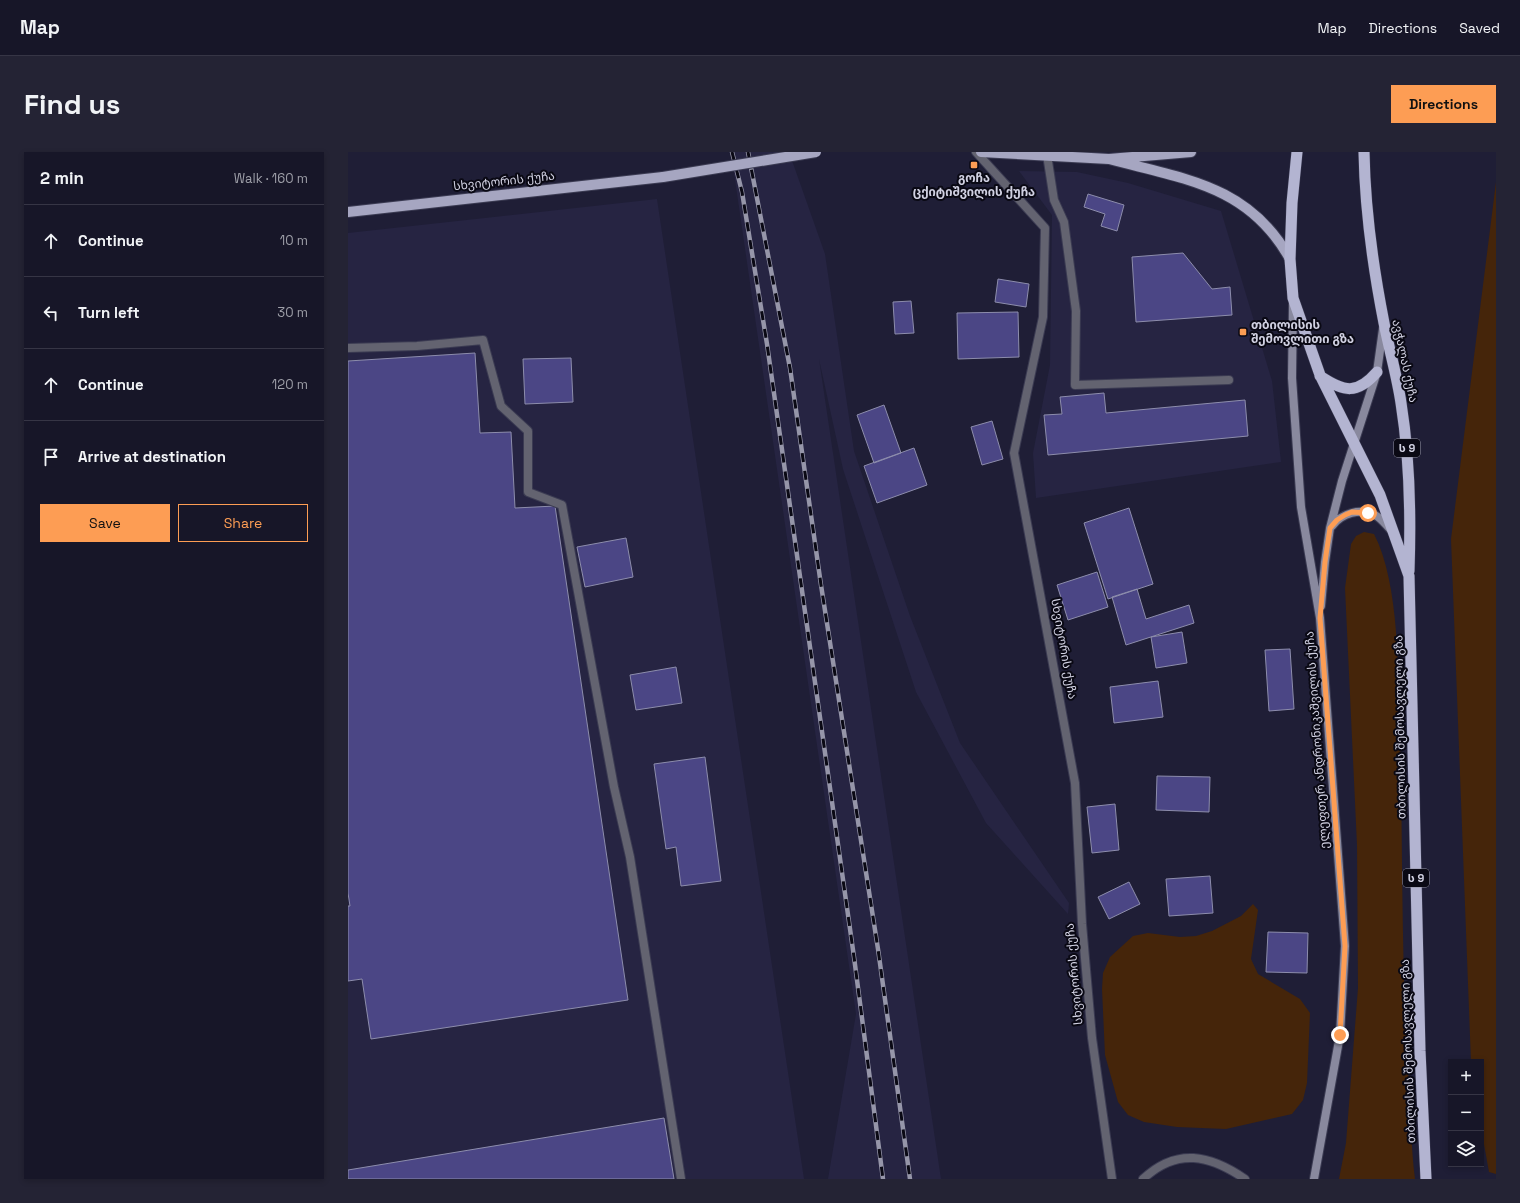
<!DOCTYPE html>
<meta charset="utf-8">
<style>
:root{--surface:#171628;--page:#242334;--text:#f1f3f6;--muted:#9e9fa8;--line:#363545;--accent:#fd9d54}
body{margin:0;font-family:"Space Grotesk","Noto Sans Georgian",sans-serif;background:var(--page);color:var(--text)}
.controls{position:absolute;right:12px;bottom:12px;display:grid;overflow:hidden;border-radius:0px;box-shadow:0 2px 6px #0003}
.controls button{width:36px;height:36px;display:grid;place-items:center;padding:0;border:0;border-bottom:1px solid var(--line);background:var(--surface);color:var(--text);font:20px sans-serif}
.stop{position:absolute;width:12px;height:12px;margin:-9px;border:3px solid #fd9d54;border-radius:50%;background:#fff}
.stop.end{background:#fd9d54;border-color:#fff;box-shadow:0 1px 4px #0008}
.list{margin:0;padding:0;list-style:none}
h2{display:flex;justify-content:space-between;align-items:center;height:52px;margin:0;padding:0 16px;font-size:17px}
h2 small{font-size:13px;font-weight:400;color:var(--muted)}
.list li{display:grid;grid-template-columns:26px 1fr auto;gap:12px;align-items:center;box-sizing:border-box;height:72px;padding:0 16px;border-top:1px solid var(--line)}
.list b{display:block;font-size:15px;white-space:nowrap}
.list em{font-size:13px;font-style:normal;color:var(--muted)}
.actions{display:flex;gap:8px;padding:12px 16px}
.actions a{flex:1;padding:9px 0;border:1px solid var(--accent);border-radius:0px;text-align:center;font-size:14px;color:var(--accent)}
.actions .main{background:var(--accent);color:#111}
.icon{flex:none;width:22px;height:22px;fill:none;stroke:currentColor;stroke-width:2;stroke-linecap:round;stroke-linejoin:round}
.map{position:relative;flex:none;width:1148px;height:1027px;overflow:hidden;border-radius:0px}
header{display:flex;align-items:center;gap:24px;box-sizing:border-box;height:56px;padding:0 20px;background:var(--surface);border-bottom:1px solid var(--line)}
header strong{font-size:19px}
nav{display:flex;gap:22px;margin-inline-start:auto;font-size:14px}
.intro{display:flex;align-items:center;justify-content:space-between;box-sizing:border-box;height:96px;padding:0 24px}
h1{margin:0;font-size:28px}
.button{padding:10px 18px;border-radius:0px;background:var(--accent);color:#111;font-size:14px;font-weight:700}
main{display:flex;gap:24px;padding:0 24px}
aside{flex:1;background:var(--surface);border-radius:0px;box-shadow:0 2px 6px #0003}
.map>svg:first-child{display:block}
.built{fill:#262442}
.green{fill:#45250a}
.building{fill:#4b4685;stroke:#8d8dac}
.lines{fill:none;stroke-linecap:round;stroke-linejoin:round}
.service-casing{stroke:#3b3b52;stroke-width:10}
.minor-casing{stroke:#3b3b52;stroke-width:10}
.secondary-casing{stroke:#3b3b52;stroke-width:10}
.primary-casing{stroke:#3b3b52;stroke-width:12}
.trunk-casing{stroke:#3b3b52;stroke-width:12}
.service{stroke:#636370;stroke-width:8}
.minor{stroke:#636370;stroke-width:8}
.secondary{stroke:#89899e;stroke-width:8}
.primary{stroke:#a6a6c1;stroke-width:10}
.trunk{stroke:#b3b4d1;stroke-width:11}
.rail-casing{stroke:#9696a9;stroke-width:4.5}
.rail{stroke:#0a0914;stroke-width:3;stroke-dasharray:9;stroke-linecap:butt}
.primary-bridge-casing{stroke:#3b3b52;stroke-width:12;stroke-linecap:butt}
.primary-bridge{stroke:#a6a6c1;stroke-width:10}
.route{stroke:#fd9d54;stroke-width:5}
.poi-dot{fill:#fd9d54;stroke:#0a0914;stroke-width:1.5}
.labels{text-anchor:middle;dominant-baseline:central;stroke-width:4;stroke-linejoin:round;paint-order:stroke}
.shield{fill:#0a0914;stroke:#9595a4;stroke-width:1}
.shield-label{font-size:11px;font-weight:bold;fill:#d1d1e2}
.poi-label{font-size:12px;font-weight:bold;fill:#d1d1e2;stroke:#0a0914}
.street-label{font-size:12px;fill:#d1d1e2;stroke:#0a0914}
</style>
<header>
<strong>Map</strong>
<nav><a>Map</a><a>Directions</a><a>Saved</a></nav>
</header>
<div class="intro"><h1>Find us</h1><a class="button">Directions</a></div>
<main>
<aside>
<h2>2 min<small>Walk · 160 m</small></h2>
<ul class="list">
<li><svg class="icon" aria-label="ahead" viewBox="0 0 24 24"><path d="M12 20V5M6 11l6-6 6 6"/></svg><div><b>Continue</b></div><em>10 m</em></li>
<li><svg class="icon" aria-label="left" viewBox="0 0 24 24"><path d="M17 20v-9H6M10 6l-5 5 5 5"/></svg><div><b>Turn left</b></div><em>30 m</em></li>
<li><svg class="icon" aria-label="ahead" viewBox="0 0 24 24"><path d="M12 20V5M6 11l6-6 6 6"/></svg><div><b>Continue</b></div><em>120 m</em></li>
<li><svg class="icon" aria-label="arrive" viewBox="0 0 24 24"><path d="M6 21V4h12l-3 4 3 4H6"/></svg><div><b>Arrive at destination</b></div></li>
</ul>
<div class="actions"><a class="main">Save</a><a>Share</a></div>
</aside>
<div class="map">
<svg width="1148" height="1027" viewBox="0 0 1148 1027">
<rect width="100%" height="100%" fill="#1f1e36"/>
<path class="built" d="M383,0H441L477,102L506,299L562,464L612,591L721,751L720,762L638,671L568,540L495,317L471,207L593,1027H480L508,862Z
M671,19L729,20L780,31L873,59L924,229L933,310L688,346L685,301L702,213L704,63Z
M309,47L456,1027H0V81Z"/>
<path class="green" d="M1148,30V1022L1141,1020L1133,976V910H1123L1103,387Z
M1016,380L1026,382C1052,432 1050,524 1052,581C1055,698 1053,816 1061,933C1063,964 1063,996 1067,1027H991L998,991L1010,836L1009,693L997,436L1003,392L1008,384Z
M905,752L910,758L903,807L910,822L952,847L962,861L959,931L955,948L944,962L878,977L829,975L796,970L780,963L770,950L757,903L754,837L755,821L762,805L785,784L800,781L832,785L848,784L864,779L893,764Z"/>
<path class="building" d="M740,42L776,53L769,79L753,74L757,62L736,55Z
M835,101L864,137L882,135L884,163L788,170L784,105Z
M650,127L681,132L678,155L647,150Z
M563,149L566,181L547,182L545,150Z
M670,160L671,205L610,207L609,161Z
M127,201L132,281L163,280L167,356L207,354L280,848L23,887L14,827L0,829V754H2L0,741V209Z
M223,206L225,250L177,252L175,207Z
M756,241L758,261L897,248L900,284L700,303L696,263L714,262L712,245Z
M536,253L553,301L526,311L509,263Z
M644,269L655,307L634,313L623,275Z
M566,296L579,333L529,351L516,314Z
M781,356L805,432L760,447L736,371Z
M278,386L285,425L237,435L229,395Z
M749,420L760,455L720,468L709,433Z
M789,437L798,467L841,453L846,471L778,493L764,445Z
M834,480L839,511L808,516L803,485Z
M942,497L946,557L921,559L917,498Z
M328,515L334,551L288,558L282,523Z
M810,529L815,565L766,571L762,535Z
M357,605L373,729L333,734L328,695L318,697L306,612Z
M809,624L862,625L861,660L808,658Z
M767,652L771,698L744,701L739,655Z
M862,724L865,761L821,764L818,727Z
M781,730L792,752L761,767L750,745Z
M920,780L960,781L959,821L918,820Z
M316,966L326,1027H0V1018Z"/>
<g class="lines">
<defs>
<path id="service" d="M699,3L706,48L716,70L728,159L727,233L881,228
M0,196L69,194L135,188L153,254L180,279V340L214,353L266,635L282,705L333,1027
M795,1027C829,995 862,1003 897,1027"/>
<path id="minor" d="M628,0L697,76L695,165L666,301L727,631L734,772L744,886L764,1027"/>
<path id="secondary" d="M945,151L944,226L953,355L972,466L997,794L992,883L966,1027
M984,374C994,361 1012,356 1027,363C1033,366 1038,373 1043,378
M973,454L977,410L982,376L994,329L1029,220L1035,177"/>
<path id="primary" d="M633,0L761,7L843,0
M761,7C836,27 901,33 942,107
M0,60L315,25"/>
<path id="trunk" d="M949,0L944,51L942,107L945,146L972,223L1032,343L1061,424L1072,899L1078,1027
M1016,0C1017,57 1025,115 1036,171C1041,197 1049,224 1053,251C1062,307 1063,362 1061,419
M972,224C996,240 1009,243 1029,220"/>
</defs>
<use href="#service" class="service-casing"/>
<use href="#minor" class="minor-casing"/>
<use href="#secondary" class="secondary-casing"/>
<use href="#primary" class="primary-casing"/>
<use href="#trunk" class="trunk-casing"/>
<use href="#service" class="service"/>
<use href="#minor" class="minor"/>
<use href="#secondary" class="secondary"/>
<use href="#primary" class="primary"/>
<use href="#trunk" class="trunk"/>
<defs>
<path id="rail" d="M384,0L394,40L419,192L506,805L535,1027
M400,0L442,216L473,433L530,797L562,1027"/>
</defs>
<use href="#rail" class="rail-casing"/>
<use href="#rail" class="rail"/>
<defs>
<path id="primary-bridge" d="M315,25L468,0"/>
</defs>
<use href="#primary-bridge" class="primary-bridge-casing"/>
<use href="#primary-bridge" class="primary-bridge"/>
</g>
<g class="lines">
<path class="route" d="M992,883L997,794L972,466L977,410L982,376L989,368L997,363L1004,360L1020,361"/>
</g>
<g class="poi-dot">
<rect x="622" y="9" width="8" height="8" rx="2"/>
<rect x="891" y="176" width="8" height="8" rx="2"/>
</g>
<g class="labels">
<g class="shield">
<rect x="1046" y="287" width="26" height="18" rx="3"/>
<rect x="1055" y="717" width="26" height="18" rx="3"/>
</g>
<g class="shield-label">
<text x="1059" y="296">ს 9</text>
<text x="1068" y="726">ს 9</text>
</g>
<g class="poi-label">
<text x="626" y="26">გოჩა<tspan x="626" dy="14">ცქიტიშვილის ქუჩა</tspan></text>
<text x="903" y="173" text-anchor="start">თბილისის<tspan x="903" dy="14">შემოვლითი გზა</tspan></text>
</g>
<g class="street-label">
<text transform="translate(156 29) rotate(-6)">სხვიტორის ქუჩა</text>
<text transform="translate(1057 209) rotate(78)">ავჭალას ქუჩა</text>
<text transform="translate(716 497) rotate(80)">სხვიტორის ქუჩა</text>
<text transform="translate(1052 575) rotate(-91)">თბილისის შემოსავლელი გზა</text>
<text transform="translate(969 588) rotate(-94)">ელეფთერ ანდრონიკაშვილის ქუჩა</text>
<text transform="translate(726 822) rotate(-95)">სხვიტორის ქუჩა</text>
<text transform="translate(1060 899) rotate(-92)">თბილისის შემოსავლელი გზა</text>
</g>
</g>
</svg>
<div class="controls">
<button>+</button>
<button>−</button>
<button><svg class="icon" aria-label="layers" viewBox="0 0 24 24"><path d="M12 4l9 5-9 5-9-5zM3 14l9 5 9-5"/></svg></button>
</div>
<div class="stop" style="left:1020px;top:361px"></div>
<div class="stop end" style="left:992px;top:883px"></div>
</div>
</main>
